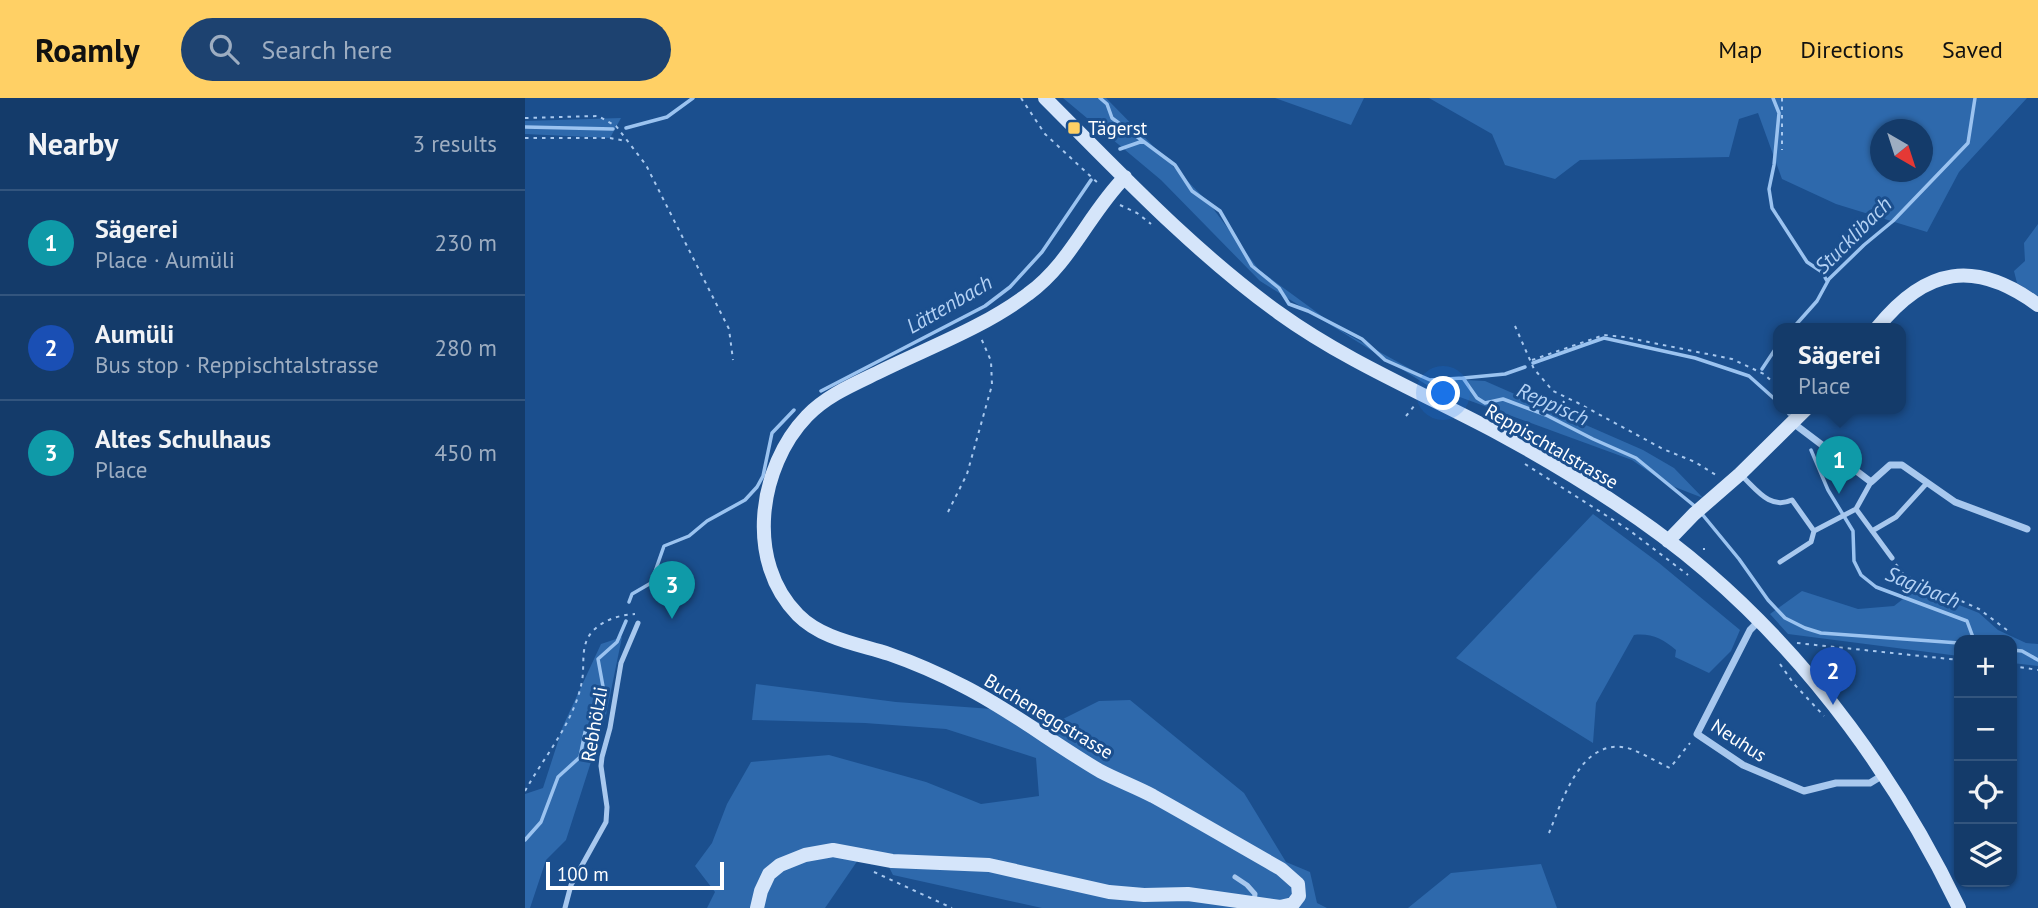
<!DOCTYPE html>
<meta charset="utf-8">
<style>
:root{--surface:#143b6a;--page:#1d4270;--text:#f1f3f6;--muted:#9dadc1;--line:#33557e;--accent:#ffd065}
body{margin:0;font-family:"PT Sans",sans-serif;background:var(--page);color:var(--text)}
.controls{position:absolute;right:21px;bottom:21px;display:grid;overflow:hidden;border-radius:14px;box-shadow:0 2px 5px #0004}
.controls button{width:63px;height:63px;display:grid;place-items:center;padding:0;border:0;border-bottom:2px solid var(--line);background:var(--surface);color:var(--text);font:35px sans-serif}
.compass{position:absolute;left:1345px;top:21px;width:63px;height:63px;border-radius:50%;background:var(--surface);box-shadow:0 2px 5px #0004;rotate:141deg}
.scale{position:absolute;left:21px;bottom:18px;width:178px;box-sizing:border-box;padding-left:7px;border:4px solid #fff;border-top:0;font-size:19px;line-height:24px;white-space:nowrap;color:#fff;-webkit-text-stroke:5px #1b4f8e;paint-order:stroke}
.you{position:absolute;left:919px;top:296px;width:24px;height:24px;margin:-18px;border:5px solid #fff;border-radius:50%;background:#1a73e8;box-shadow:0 0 0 10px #1a73e833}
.badge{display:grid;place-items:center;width:46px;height:46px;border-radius:50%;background:var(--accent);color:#fff;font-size:23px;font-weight:700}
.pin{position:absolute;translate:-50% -58px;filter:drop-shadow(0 2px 4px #0008)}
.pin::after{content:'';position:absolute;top:37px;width:24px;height:21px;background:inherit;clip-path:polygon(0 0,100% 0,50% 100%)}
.popup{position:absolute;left:1248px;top:225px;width:133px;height:91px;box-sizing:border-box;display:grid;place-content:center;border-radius:14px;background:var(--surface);filter:drop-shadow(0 2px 5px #0005);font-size:23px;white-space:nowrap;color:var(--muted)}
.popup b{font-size:26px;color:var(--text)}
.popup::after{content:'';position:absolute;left:50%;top:100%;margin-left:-14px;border:14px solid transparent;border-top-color:var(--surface)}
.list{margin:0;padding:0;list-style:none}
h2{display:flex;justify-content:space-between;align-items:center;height:91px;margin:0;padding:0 28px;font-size:30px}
h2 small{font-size:23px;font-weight:400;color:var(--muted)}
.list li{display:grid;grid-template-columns:46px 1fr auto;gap:21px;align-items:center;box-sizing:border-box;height:105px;padding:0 28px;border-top:2px solid var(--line)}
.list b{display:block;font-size:26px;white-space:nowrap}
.list p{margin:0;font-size:23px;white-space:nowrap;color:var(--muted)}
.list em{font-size:23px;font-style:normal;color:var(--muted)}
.icon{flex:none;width:38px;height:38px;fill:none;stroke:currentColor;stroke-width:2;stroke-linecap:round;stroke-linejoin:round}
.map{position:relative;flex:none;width:1513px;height:810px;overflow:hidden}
header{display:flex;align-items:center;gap:42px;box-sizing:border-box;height:98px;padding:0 35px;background:var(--accent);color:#111}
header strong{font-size:33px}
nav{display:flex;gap:38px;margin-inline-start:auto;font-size:24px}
.search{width:490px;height:63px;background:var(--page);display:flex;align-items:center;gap:18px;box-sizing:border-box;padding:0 24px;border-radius:38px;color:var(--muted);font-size:26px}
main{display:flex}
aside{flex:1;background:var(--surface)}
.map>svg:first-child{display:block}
.green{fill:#2e69ac;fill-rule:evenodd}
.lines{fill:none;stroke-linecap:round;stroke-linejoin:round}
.stream{stroke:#9bc3f0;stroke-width:3.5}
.path{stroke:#a8c8ee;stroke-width:2;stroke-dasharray:3.5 5;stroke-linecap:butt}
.lane{stroke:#a8c8ee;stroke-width:5}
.street{stroke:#a8c8ee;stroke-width:7}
.secondary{stroke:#d5e5fa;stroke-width:14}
.poi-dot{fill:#ffd065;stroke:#1b4f8e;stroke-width:2.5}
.labels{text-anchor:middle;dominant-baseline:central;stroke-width:6;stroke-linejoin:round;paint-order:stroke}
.poi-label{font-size:19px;fill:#fff;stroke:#1b4f8e;text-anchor:start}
.street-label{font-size:19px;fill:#fff;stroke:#1b4f8e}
.water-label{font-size:21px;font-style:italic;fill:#b4d2f5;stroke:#1b4f8e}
</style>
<header>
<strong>Roamly</strong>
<div class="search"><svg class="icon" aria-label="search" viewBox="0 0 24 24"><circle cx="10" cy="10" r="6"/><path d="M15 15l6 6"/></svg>Search here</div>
<nav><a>Map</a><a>Directions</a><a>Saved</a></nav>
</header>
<main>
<aside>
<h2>Nearby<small>3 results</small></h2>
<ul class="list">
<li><span class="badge" style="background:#0f9aa8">1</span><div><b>Sägerei</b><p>Place · Aumüli</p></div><em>230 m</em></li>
<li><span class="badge" style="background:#1a4fb4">2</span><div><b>Aumüli</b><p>Bus stop · Reppischtalstrasse</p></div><em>280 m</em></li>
<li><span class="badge" style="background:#0f9aa8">3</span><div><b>Altes Schulhaus</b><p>Place</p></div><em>450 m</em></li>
</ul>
</aside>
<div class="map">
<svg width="1513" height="810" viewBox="0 0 1513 810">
<rect width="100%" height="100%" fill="#1b4f8e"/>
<path class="green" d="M538,0H581L684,105L734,172L820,235L902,280L960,283L1118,352L1149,370L1178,400L1142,386L1107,362L902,287L735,183L636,82Z
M750,0H839L826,27Z
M904,0H1502L1434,74L1402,134L1311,106L1257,81L1233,15L1214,21L1204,59L1055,62L1030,81L980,67L967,36ZM1356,32H1398V74H1356Z
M96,20L85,40L0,36V23Z
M1513,126V198L1492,185L1489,173L1500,163L1499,145Z
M1068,416L1134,465L1215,532L1206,553L1184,575L1150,559L1151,552C1138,541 1126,535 1109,537L1071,605L1068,645L931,560Z
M1392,490L1454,515L1473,532L1501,545L1513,546V568L1487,565V542H1434V558L1263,536L1245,516L1277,493L1333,511L1369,508Z
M97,539L81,617L41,742L21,762L5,810H0V696L18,690L38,628L76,546Z
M231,586L371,604L481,612L524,628L574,603L605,602L719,695L761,764L785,774L792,805L802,810H517L368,777L363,767L333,762L300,810H182L190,794L170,768L187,745L202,706L226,664L304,657L401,684L456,706L514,698L511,660L421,631L340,625L227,622Z
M1016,766L1032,810H883L926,775Z"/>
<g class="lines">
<path class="stream" d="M575,0L582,6L587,20L650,67L667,93L695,113L727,168L754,190L764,206L783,213L837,241L860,262L905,282L938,280L952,300L960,305L978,301L1021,317L1068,341L1111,360L1172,410
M1248,0L1254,15L1249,67L1244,91L1247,110L1282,164L1297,174L1302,183
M0,29L88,31
M101,30L142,19L168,0
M595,51L618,43
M1268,230L1292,203L1304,181L1339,147L1368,123L1443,45L1450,0
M1008,265L1079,240L1170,260L1224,278L1253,304
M1237,271L1253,247
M938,280L980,276L1000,269
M296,293L460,208L485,189L517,154L566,82
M1260,310L1264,316
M1286,352L1303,392L1328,433L1329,463L1336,477L1351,489L1442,523L1449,542
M1177,416L1214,461L1243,502L1260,520L1280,530L1296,535L1434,545
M104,504L107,496L126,485L139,448L164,438L182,423L220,402L232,389L238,378L247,335L269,312
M1487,552L1497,553L1513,562
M0,742L16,724L33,679L55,659L60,634L71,623L79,594L73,561L92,544L101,523"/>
<path class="path" d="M496,0L520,36L575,87
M1257,0V52
M0,20L73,18L91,28L121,67L204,231L208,262
M0,40H85L101,43
M595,107L612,115L626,126
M990,228L1009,271L1028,293L1053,305L1138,351L1170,364L1191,377
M1007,262L1079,237L1099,239L1207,261L1239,276L1253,289
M881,318L890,307
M1000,366L1104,432L1163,477
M423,414L442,376L467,287L466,263L456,240
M1179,452V450
M1371,466L1379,477L1454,511L1482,532
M1272,545L1434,562
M1255,566L1269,586L1299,618
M1487,568L1513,572
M0,693C20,657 49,625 57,583C60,567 55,549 66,535C77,522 94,517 110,516
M1024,735C1038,701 1057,636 1106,651C1119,656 1132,664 1145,670L1165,645
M349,774L427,810"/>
<path class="lane" d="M1217,378C1232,392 1245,412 1267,402L1289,433
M1331,411L1367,460
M1347,433L1371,419L1402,385
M1255,464L1286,444L1289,433L1331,411L1346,384
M710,779L722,787L730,796L729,804
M40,810L46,787L81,724L82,709L76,668L77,659L85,630L96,565L113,525"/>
<path class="street" d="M1268,325L1346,384L1365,367H1377L1430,404L1502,431
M1234,523L1225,532L1172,636L1218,667L1279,693L1311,685H1345L1358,677"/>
<path class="secondary" d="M520,0C595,75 668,153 754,215C822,264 900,296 973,335C1041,372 1122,422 1181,473C1288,565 1373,683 1434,810
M1352,230C1401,169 1450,161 1513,207
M1143,443L1169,416L1215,376L1282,310
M232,810L236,793L244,776L255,767L280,757L308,752L367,763L464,767L584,794L619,797L663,796L755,809L768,806L774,798L773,786L756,771C714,747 671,722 628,698C611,689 592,682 575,673C529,646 487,613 440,589C415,576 390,565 364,556C333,546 297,541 273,517C220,464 233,369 282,318C301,298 327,287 352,275C402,250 458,230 503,196C546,165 564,115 600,79"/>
</g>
<rect class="poi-dot" x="542" y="23" width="14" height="14" rx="3.5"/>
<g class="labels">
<g class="poi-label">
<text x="563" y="30">Tägerst</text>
</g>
<g class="street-label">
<text transform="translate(1027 348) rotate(30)">Reppischtalstrasse</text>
<text transform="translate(524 618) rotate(31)">Bucheneggstrasse</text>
<text transform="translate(69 626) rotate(-80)">Rebhölzli</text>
<text transform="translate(1214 642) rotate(33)">Neuhus</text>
</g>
<g class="water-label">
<text transform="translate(1328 137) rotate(-45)">Stucklibach</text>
<text transform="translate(424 206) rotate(-30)">Lättenbach</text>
<text transform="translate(1028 306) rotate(24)">Reppisch</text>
<text transform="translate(1398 489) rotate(22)">Sagibach</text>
</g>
</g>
</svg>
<div class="controls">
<button>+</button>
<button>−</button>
<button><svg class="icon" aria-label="locate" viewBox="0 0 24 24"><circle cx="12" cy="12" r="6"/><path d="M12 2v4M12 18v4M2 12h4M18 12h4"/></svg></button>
<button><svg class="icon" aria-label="layers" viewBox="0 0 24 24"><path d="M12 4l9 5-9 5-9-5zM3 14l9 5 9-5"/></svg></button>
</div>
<svg class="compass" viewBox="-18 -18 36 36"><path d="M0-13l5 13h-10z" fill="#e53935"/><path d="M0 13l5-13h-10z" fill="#9dadc1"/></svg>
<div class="scale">100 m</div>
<div class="you"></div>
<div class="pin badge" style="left:1314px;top:396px;background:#0f9aa8">1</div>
<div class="popup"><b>Sägerei</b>Place</div>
<div class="pin badge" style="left:1308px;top:607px;background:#1a4fb4">2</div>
<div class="pin badge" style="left:147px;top:521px;background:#0f9aa8">3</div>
</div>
</main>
